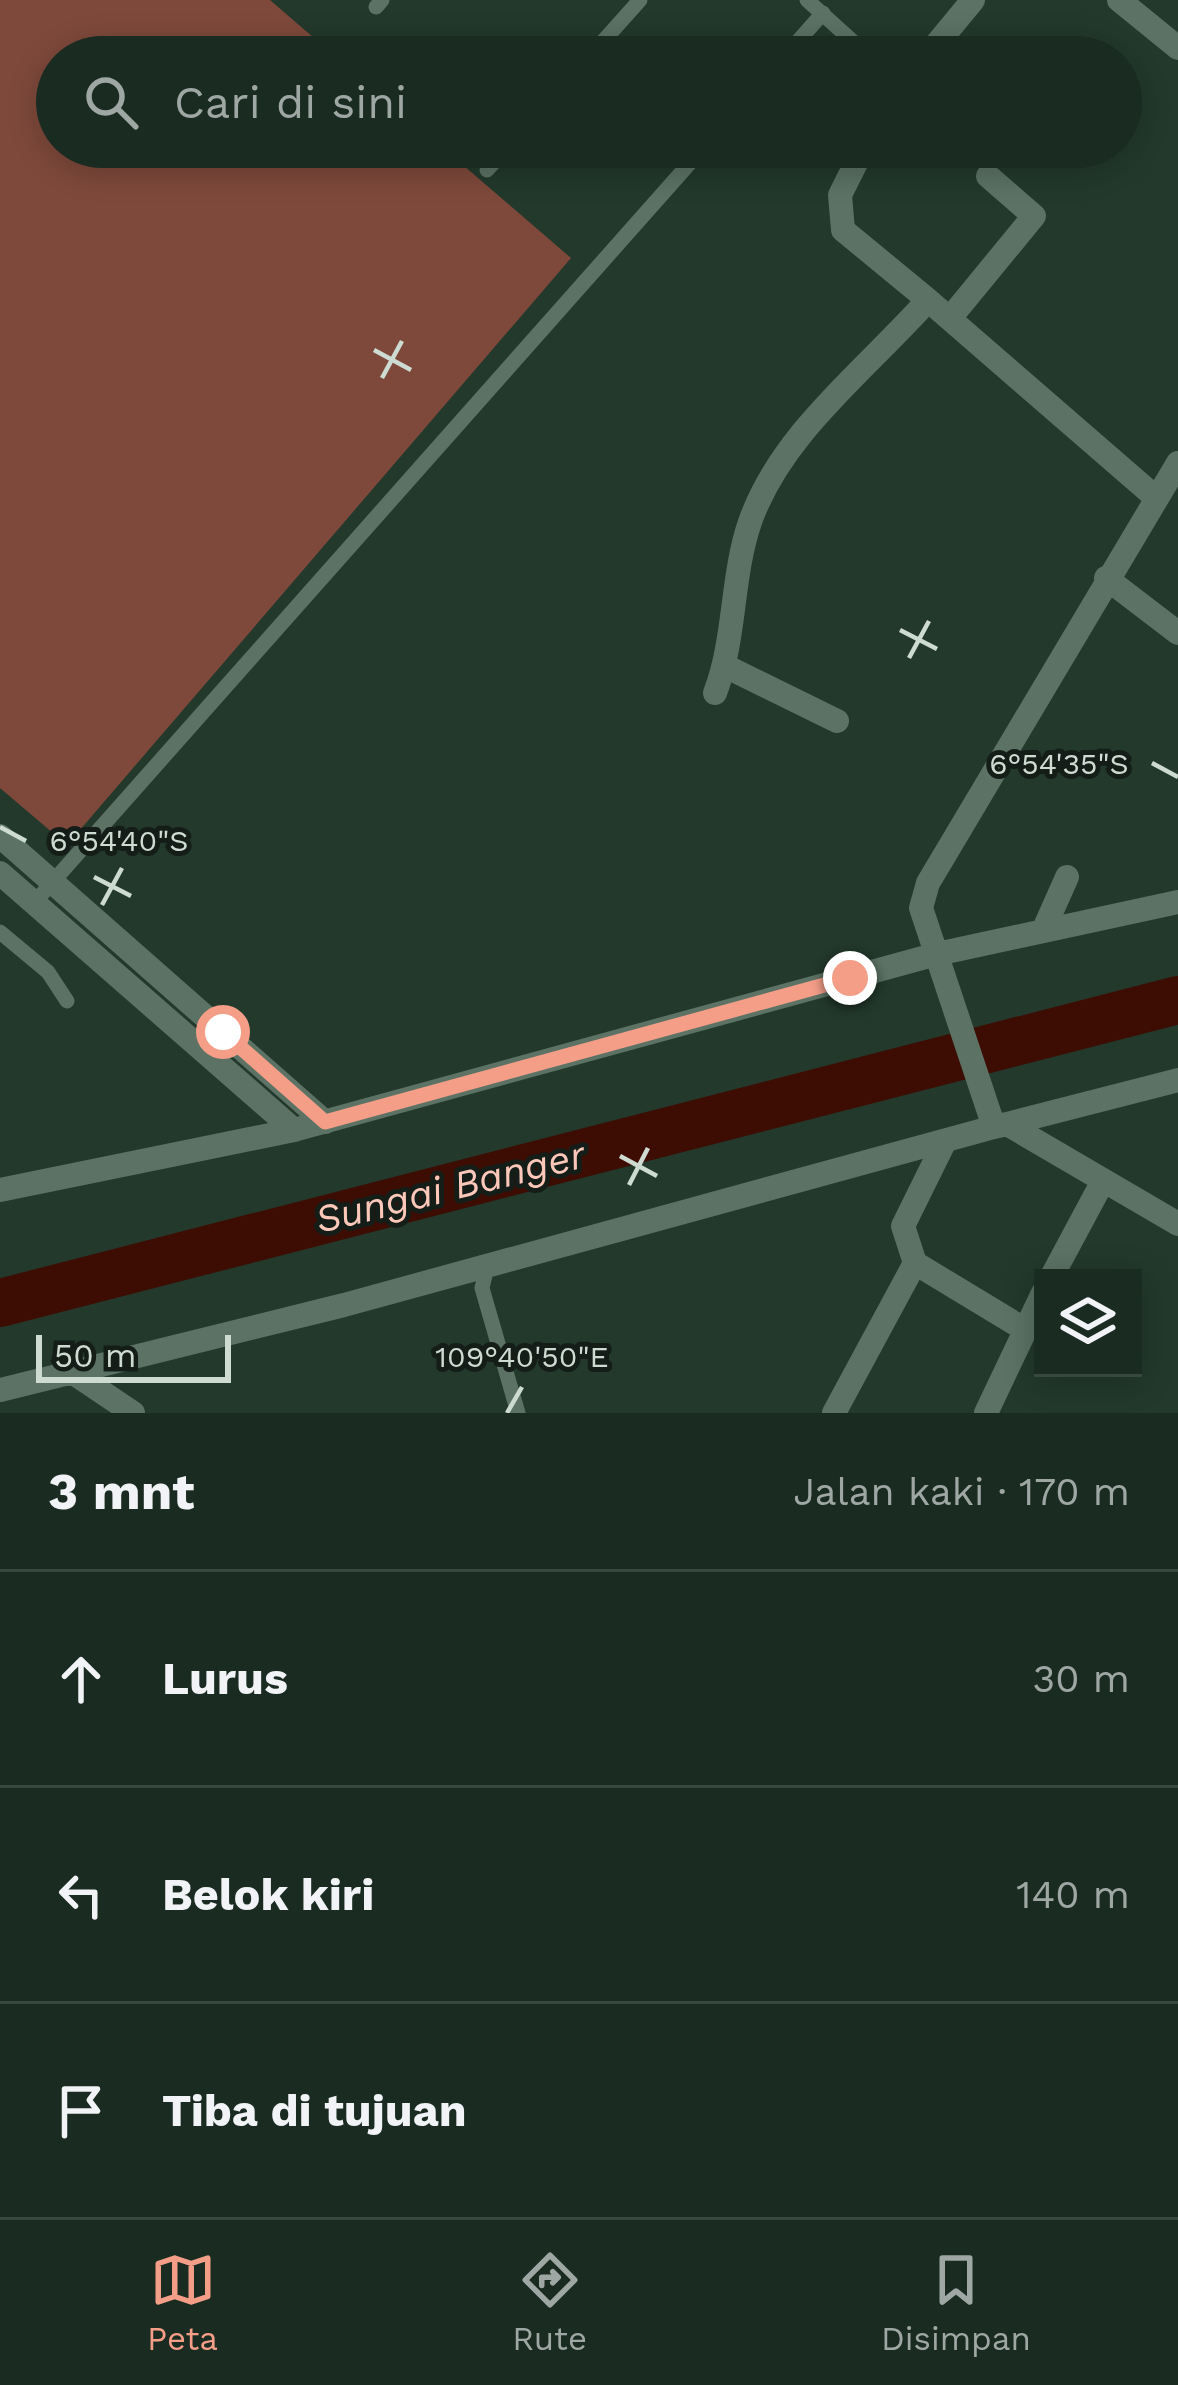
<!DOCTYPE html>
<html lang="id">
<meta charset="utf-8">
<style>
:root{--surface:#1a2b21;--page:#27372e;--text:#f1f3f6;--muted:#9fa7a5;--line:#38473f;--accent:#f49e88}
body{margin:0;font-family:"Work Sans",sans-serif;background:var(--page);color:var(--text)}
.controls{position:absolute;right:36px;bottom:36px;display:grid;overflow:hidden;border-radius:0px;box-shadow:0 6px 30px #0003}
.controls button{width:108px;height:108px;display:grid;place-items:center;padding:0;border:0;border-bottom:3px solid var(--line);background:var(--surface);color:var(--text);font:60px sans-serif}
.scale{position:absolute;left:36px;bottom:30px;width:195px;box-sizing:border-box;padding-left:12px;border:6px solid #cedbd2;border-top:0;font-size:33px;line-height:42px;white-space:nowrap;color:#cedbd2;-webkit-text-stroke:9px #141d18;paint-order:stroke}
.stop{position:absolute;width:36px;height:36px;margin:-27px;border:9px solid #f49e88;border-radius:50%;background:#fff}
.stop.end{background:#f49e88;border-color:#fff;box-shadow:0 3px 12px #0008}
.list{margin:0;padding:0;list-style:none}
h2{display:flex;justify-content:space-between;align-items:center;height:156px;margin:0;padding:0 48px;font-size:51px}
h2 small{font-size:39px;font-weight:400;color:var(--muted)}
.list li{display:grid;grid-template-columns:78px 1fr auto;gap:36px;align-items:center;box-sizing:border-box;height:216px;padding:0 48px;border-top:3px solid var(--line)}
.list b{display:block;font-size:45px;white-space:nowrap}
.list em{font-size:39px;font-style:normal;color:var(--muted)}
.icon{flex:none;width:66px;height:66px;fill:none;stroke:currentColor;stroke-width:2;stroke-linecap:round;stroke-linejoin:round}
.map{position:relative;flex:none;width:1178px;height:1413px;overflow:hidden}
.search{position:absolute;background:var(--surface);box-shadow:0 6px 30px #0003;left:36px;right:36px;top:36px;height:132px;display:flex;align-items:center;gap:30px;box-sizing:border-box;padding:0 42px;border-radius:66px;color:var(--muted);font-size:45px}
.sheet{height:804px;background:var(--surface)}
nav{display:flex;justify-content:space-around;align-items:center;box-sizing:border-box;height:168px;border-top:3px solid var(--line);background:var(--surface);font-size:33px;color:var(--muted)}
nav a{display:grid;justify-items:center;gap:6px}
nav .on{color:var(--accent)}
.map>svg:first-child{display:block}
.park{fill:#7e493b}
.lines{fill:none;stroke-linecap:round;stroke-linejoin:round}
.river{stroke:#3d0d03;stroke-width:48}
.service{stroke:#5b7264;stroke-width:15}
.minor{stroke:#5b7264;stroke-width:24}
.route{stroke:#f49e88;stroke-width:15}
.ticks{fill:none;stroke:#cedbd2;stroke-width:4.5}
.labels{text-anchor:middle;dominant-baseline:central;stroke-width:10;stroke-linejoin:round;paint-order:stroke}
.water-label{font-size:39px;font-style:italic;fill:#fdc8ba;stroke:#141d18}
.ticks-label{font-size:30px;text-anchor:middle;fill:#cedbd2;stroke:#141d18;stroke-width:10;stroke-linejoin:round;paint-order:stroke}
</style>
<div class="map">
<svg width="1178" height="1413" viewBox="0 0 1178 1413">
<rect width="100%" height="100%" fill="#23392c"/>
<path class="park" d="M0,0H270L336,57H57V147H442L571,258L67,845L0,788Z"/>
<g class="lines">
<path class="river" d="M0,1303L1178,1000"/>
<path class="service" d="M807,0L870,57
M376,7L382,0
M589,57L640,0
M784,57L823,13
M487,170L508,147
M34,903L704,147
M0,932L48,972L67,1001
M488,1263L482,1288L518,1413"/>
<path class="minor" d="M1119,0L1178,48
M926,57L973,0
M864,147L840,195L843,230L928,300
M951,317L1034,216L988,176
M1178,463L928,883L921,908L994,1127L1007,1124L1178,1224
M1106,578L1178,633
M725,666L837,721
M715,693C736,638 731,577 750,522C781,433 867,369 928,300L1154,496
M0,836L325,1122
M0,873L294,1130
M1043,931L1067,877
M1007,1124L1178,1080
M945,1141L903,1226L915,1263L1024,1329
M0,1190L294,1130L937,954L1178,902
M1051,1278L1103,1181
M72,1372L133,1413
M0,1390L344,1305L994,1127
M834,1413L915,1263
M986,1413L1043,1293"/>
</g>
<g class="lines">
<path class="route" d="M223,1032L325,1122L850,978"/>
</g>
<path class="ticks" d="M374,350L411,370M382,378L402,341M900,630L937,649M909,658L929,621M1152,763L1178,777M0,827L26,841M94,877L131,896M102,905L122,868M620,1156L657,1176M629,1185L648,1148M507,1413L522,1387"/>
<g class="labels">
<g class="water-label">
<text transform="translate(450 1187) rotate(-14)">Sungai Banger</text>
</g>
</g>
<g class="ticks-label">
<text x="1059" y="774">6°54'35"S</text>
<text x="119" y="851">6°54'40"S</text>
<text x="522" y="1367">109°40'50"E</text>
</g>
</svg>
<div class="controls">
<button><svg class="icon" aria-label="layers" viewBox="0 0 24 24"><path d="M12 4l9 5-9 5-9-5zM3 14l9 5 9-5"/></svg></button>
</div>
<div class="scale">50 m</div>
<div class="stop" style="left:223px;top:1032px"></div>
<div class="stop end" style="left:850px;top:978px"></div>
<div class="search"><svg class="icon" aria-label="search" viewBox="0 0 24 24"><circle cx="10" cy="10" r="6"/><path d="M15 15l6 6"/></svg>Cari di sini</div>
</div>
<section class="sheet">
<h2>3 mnt<small>Jalan kaki · 170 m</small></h2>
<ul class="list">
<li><svg class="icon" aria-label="ahead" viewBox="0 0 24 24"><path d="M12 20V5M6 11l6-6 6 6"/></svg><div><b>Lurus</b></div><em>30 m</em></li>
<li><svg class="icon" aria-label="left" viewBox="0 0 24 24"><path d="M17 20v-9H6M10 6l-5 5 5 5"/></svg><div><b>Belok kiri</b></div><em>140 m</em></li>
<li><svg class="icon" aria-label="arrive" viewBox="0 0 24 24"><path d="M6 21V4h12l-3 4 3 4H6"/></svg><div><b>Tiba di tujuan</b></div></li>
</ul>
</section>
<nav>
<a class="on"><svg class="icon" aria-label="map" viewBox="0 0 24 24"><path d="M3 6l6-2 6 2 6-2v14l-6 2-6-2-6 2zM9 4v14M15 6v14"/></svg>Peta</a>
<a><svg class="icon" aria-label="directions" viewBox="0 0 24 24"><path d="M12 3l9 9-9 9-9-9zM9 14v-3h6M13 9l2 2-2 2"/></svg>Rute</a>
<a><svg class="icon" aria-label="saved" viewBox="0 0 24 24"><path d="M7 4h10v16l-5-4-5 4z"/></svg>Disimpan</a>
</nav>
